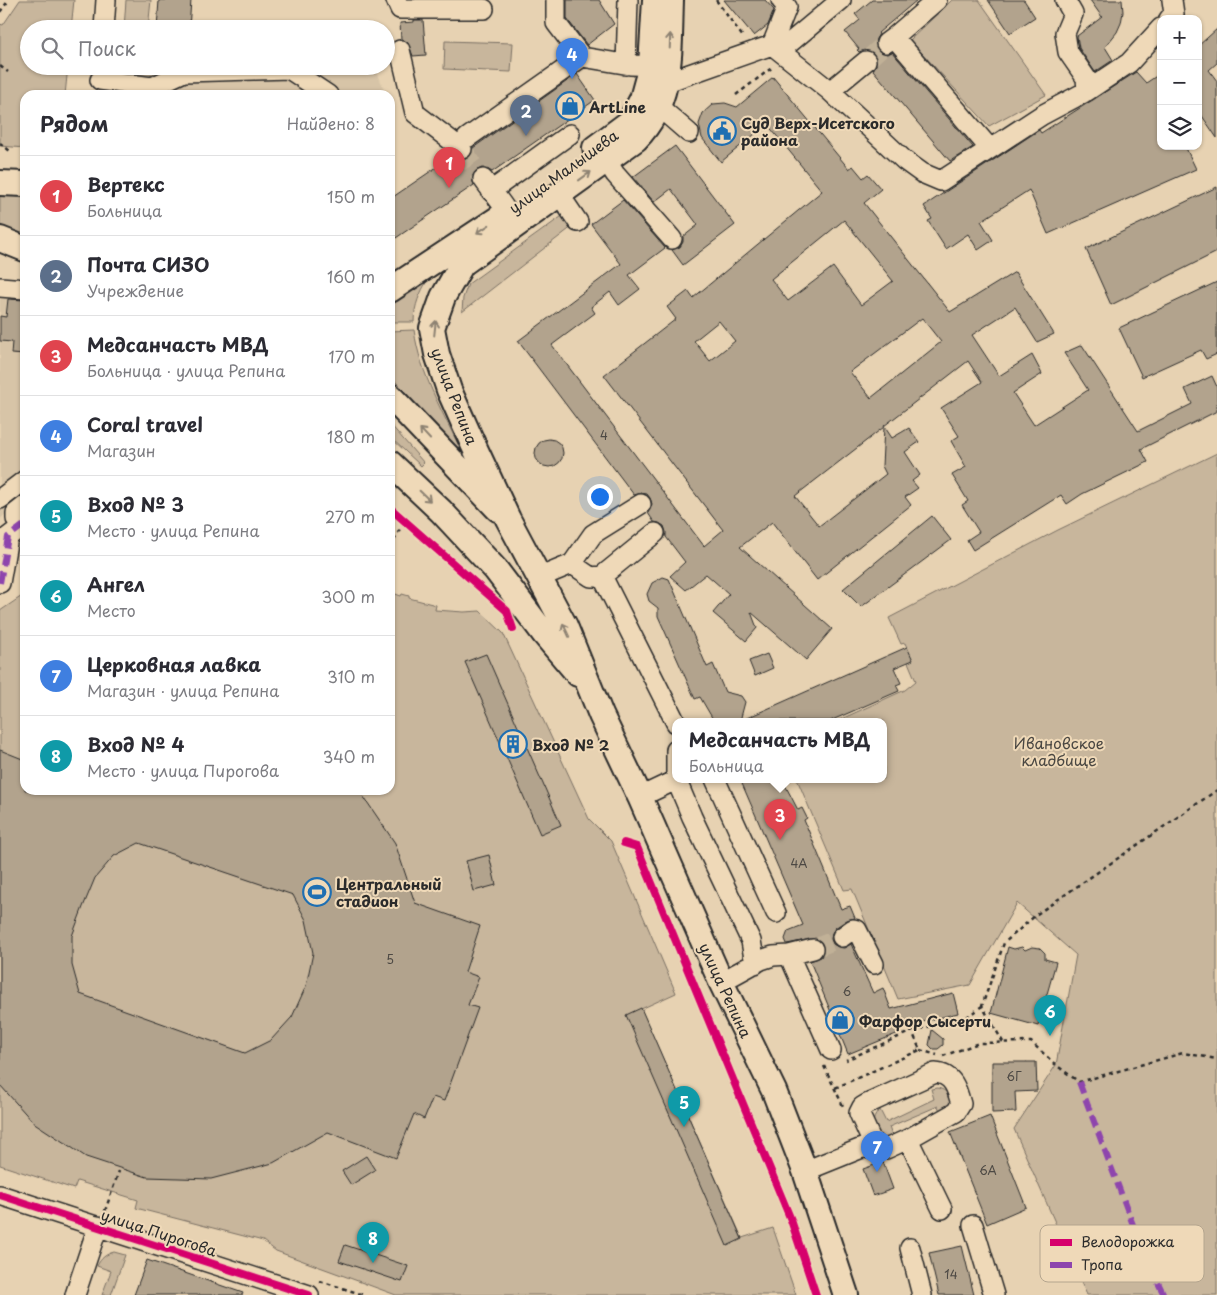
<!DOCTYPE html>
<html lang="ru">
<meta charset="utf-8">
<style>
:root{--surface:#fff;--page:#f2f2f3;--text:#2b2b33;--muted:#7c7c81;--line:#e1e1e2;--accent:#0b8043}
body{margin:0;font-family:"Playpen Sans",sans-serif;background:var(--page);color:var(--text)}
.controls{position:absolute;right:15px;top:15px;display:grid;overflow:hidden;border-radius:10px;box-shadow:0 1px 4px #0004}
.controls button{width:45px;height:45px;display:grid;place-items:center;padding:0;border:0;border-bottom:1px solid var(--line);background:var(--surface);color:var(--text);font:25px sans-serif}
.you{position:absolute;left:599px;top:496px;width:18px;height:18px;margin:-12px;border:4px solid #fff;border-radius:50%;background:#1a73e8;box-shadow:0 0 0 8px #1a73e833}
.badge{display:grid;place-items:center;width:32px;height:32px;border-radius:50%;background:var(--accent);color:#fff;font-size:16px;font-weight:700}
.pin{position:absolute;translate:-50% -41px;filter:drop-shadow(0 1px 2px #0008)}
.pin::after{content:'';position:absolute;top:26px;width:18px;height:15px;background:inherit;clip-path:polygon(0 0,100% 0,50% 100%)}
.popup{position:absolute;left:672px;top:718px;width:215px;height:65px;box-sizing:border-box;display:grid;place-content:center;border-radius:10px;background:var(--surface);filter:drop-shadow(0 1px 4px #0005);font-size:16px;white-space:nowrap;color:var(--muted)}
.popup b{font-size:19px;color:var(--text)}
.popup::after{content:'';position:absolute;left:50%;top:100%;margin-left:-10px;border:10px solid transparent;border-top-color:var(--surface)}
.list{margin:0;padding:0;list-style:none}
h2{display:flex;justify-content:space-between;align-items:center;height:65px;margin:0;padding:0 20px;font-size:21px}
h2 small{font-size:16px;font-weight:400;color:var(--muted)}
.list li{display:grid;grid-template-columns:32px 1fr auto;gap:15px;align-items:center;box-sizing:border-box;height:80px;padding:0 20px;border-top:1px solid var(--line)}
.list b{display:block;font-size:19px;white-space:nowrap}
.list p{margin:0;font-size:16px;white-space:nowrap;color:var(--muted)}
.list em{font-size:16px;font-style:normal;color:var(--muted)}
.icon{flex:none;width:28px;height:28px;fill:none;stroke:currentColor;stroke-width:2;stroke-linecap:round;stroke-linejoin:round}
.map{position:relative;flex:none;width:1217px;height:1295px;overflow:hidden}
.search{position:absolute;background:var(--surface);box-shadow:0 1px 4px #0004;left:20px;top:20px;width:375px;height:55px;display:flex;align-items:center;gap:12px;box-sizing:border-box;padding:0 18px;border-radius:28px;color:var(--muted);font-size:19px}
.panel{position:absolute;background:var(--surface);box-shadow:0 1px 4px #0004;left:20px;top:90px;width:375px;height:705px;border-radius:15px}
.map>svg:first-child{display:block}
.built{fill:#d7c4a7}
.green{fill:#c8b69c;stroke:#7a7064}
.building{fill:#b2a38d;stroke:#2b2b2b;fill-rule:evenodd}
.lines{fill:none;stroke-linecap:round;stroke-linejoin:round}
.minor-tunnel{stroke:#c1b197;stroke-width:19;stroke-dasharray:19 9;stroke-linecap:butt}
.minor-casing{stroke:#2b2b2b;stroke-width:22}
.major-casing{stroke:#2b2b2b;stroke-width:28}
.path{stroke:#2b2b2b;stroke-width:2.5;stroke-dasharray:4 4;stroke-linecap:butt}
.minor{stroke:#efd9b8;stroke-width:19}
.major{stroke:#efd9b8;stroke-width:24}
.quiet{stroke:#8e44ad;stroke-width:6;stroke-dasharray:12 6;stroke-linecap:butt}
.cycleway-casing{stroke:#efd9b8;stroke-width:11}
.cycleway{stroke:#d6006c;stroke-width:8}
.oneway{stroke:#8d8272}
.labels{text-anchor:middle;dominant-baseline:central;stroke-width:4;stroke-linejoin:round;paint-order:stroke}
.number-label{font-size:12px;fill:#4d4944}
.poi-label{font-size:15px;font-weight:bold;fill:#2b2b2b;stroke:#efd9b8;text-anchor:start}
.street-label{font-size:15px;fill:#2b2b2b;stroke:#efd9b8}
.park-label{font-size:15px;fill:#4a4742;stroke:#efd9b8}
.key{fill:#efd9b8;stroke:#b4a58e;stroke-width:1}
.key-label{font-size:14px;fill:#2b2b2b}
</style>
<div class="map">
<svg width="1217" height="1295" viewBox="0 0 1217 1295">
<rect width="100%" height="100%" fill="#e7d2b2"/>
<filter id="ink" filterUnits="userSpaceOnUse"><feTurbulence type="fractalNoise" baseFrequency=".02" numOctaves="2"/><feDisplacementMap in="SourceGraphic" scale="10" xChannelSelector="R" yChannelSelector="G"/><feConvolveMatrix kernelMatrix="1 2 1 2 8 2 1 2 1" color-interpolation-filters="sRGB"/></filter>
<g filter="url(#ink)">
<path class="built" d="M154,66H375L386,95H152Z
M0,279L25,281V498L0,519Z"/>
<path class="green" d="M20,0H74L71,29H29V66H68L65,95H25V148L0,146V24L3,25Z
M126,0H151L148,29H124Z
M952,0H979L1046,95L989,126L910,40Z
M445,41L513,43L511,72L444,69Z
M122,66H154L153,95H120Z
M0,194L25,197V236L0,225Z
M565,214L573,226L462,312L463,298L468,284Z
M428,279C420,293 414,305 414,322H390V304Z
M414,330C420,374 444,415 463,454L460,456L390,375V331Z
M390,424L424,463L421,466L390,437Z
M1217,453V1295H1087L1014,1129L1056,1065L1076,955L1017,903L970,985L898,999L852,889L844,890L797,779H884V721H837L905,690L916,681L908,662L912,659L905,643L901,644L889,618L1058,530Z
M390,592L401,596L402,594L409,596V598L436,605L435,610L464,612L480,611L503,633L589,819L611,841L676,993L641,1009L742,1238L773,1228L796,1295H396L276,1251L263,1241L136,1208L138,1200L77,1181L74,1189L0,1165V611L25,594V790H390Z
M938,1088C947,1091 949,1093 952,1102L942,1116L938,1106L889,1127L893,1139C875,1141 866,1122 880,1110L886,1122L934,1099L931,1089Z
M114,1252L125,1255L111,1295H102L111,1271L97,1266C101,1258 106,1254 114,1252Z"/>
<path class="building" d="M159,0H191L189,29H157Z
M567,0H599L614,24L587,45L567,19Z
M724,0H765L774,10L768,25L754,36Z
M872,0H917L878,33L879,34L876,39L875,45L877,50L881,53L887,54L892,52L973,147L950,161L873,70L876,65L877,60L874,53L869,50H865L859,52L857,50L859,49L845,32L860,20L855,14Z
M988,0H1024L1035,17L1010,33Z
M1090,0H1122L1123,12L1121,23L1117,32L1105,47L1113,60L1095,72L1079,48L1077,36L1102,17Z
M414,20H423L426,55L413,56L408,43L401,39L400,23L414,22Z
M1217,29V63L1209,70L1217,81V138L1198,110V46Z
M1136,72L1146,83L1161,73V146H1185L1196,169L1048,234L1029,190L981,221L993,240L978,250L968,234L946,249L928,221L932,219L924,206L1039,130L1041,133Z
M577,74L595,100L492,172L487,169L483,168L477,170L473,175L472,179L474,185L390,242V199L453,156L460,160L467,159L471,155L473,148Z
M773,77L849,169L853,166L863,178L868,174L881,189L864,203L950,312L1015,272L1054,334L1037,342L1015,307L972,335L999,376L1032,355L1042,374L1013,393L1034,425L1088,390L1064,353L1082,345L1138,431L1192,404L1185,389L1212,376L1217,387V411L1141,449L1148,462L1082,494L1067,504L1061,495L973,550L967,540L979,532L962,505L968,501L952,475L966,467L951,441L959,436L941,408L982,382L968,361L884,426L892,438L909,428L919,442L905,452L920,475L912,481L918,488L905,497L911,505L817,580L772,522L740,547L832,629L806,660L751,612L757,628L746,641L713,613L729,594L706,574L686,590L670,576L685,562L666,537V532L664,526L659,523L654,522L648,513L652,504L650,498L647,494L641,493L634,495L518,341L621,264L591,224L623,200L665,248L629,275L640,289L619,305L610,292L591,307L595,313L552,345L704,546L723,530L604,375L676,319L667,307L688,291L693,298L822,191L767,124L721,162L702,138L699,124L703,113L713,104L725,103L737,107ZM844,220L893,281L861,305L833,267L788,301L771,279ZM922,318L941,342L871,398L850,372ZM719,321L735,341L710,361L694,341ZM884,427L882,466L886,474L819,526L795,496Z
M675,146L735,225L683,265L672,250L680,247L683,242V237L698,225L671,189L654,202L633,177Z
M1217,187V252L1111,305L1086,249Z
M1217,282V354L1206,359L1201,350L1142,377L1119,328Z
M8,299L25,300V355L11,354L12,342L0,341V316L6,317Z
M535 453a14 14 0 1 1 28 0a14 14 0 1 1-28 0Z
M932,516L951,540L861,607L843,589Z
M663,577L669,579L707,667L713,664L725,692L741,696L745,702L740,721H714L700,697L695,699L658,616V608L649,601L647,594L652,583Z
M907,647L913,660L894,668L901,683L896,685L899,691L830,721H740Z
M486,654L561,825L540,834L465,662Z
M767,654L773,668L755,676L749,661Z
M0,750L25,760V790H359L395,843L415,903L480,926L465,972L479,977L468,1005L478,1008L444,1101L433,1097L424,1119L414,1114L396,1158L328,1132L273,1163L211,1179L147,1177L86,1157L33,1122L0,1085ZM139,843L293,895L306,920L313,953L306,986L292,1017L271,1040L245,1053L80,994L72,965V936L83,907L95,878L114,856Z
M740,779H782L798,810L802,808L807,818L804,820L841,909L850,906L855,918L847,920L835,928L832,933L831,939L833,944L838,947L844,948L851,944L873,993L883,988L891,1009L953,993L958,1013L899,1028L901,1032L848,1054L810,961L821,957L824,952V946L821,941L816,938L787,944L785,939L788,931L803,925Z
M489,855L496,885L474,891L466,861Z
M1008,947L1014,949L1022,947L1025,950L1032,947L1040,948L1045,953V959L1056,962L1038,1026L991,1013Z
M641,1008L742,1239L727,1246L626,1015Z
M932,1030L943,1039V1045L938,1049H933L929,1045Z
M992,1062H1036L1037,1091L1015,1092L1016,1112L992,1113Z
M990,1116L1026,1207L987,1224L950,1132Z
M366,1156L375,1170L351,1185L342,1171Z
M883,1162L893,1189L873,1196L863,1169Z
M345,1245L408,1266L402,1282L339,1261Z
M962,1246L974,1295H939L929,1253Z
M147,1260L243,1293L242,1295H134Z"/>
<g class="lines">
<path class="minor-tunnel" d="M866,61L886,43
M462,149L483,179
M813,949L842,937"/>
<defs>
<path id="minor" d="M396,0L400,9H484
M556,0V23L582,57L630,65L664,66
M1065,0L1073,14L1065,33L1068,52L1086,78L1087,91
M1169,19L1174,14L1172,0
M104,29L106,0
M894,37L937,0
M886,43L894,37L985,143
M772,45L787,7L781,0
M400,50L415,113L462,149
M780,51L841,0
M626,65L628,0
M100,80L152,87L184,72L289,69L328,95
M830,91L866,61
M689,133L659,107L644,90L772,45L830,91L904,160L922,173L941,181L1042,115L1087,91L1129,63L1161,28
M467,138L582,57
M599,149L615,174L672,239
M483,179C491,191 500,200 507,212
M491,191L570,134
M559,194L578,222
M0,287L25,289
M0,499L25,480
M25,506L16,513V519L25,530
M572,564L591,577L602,576L676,723
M602,576L655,533
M538,578L572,564L593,534L641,504
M0,583L8,537L25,524
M676,750V777
M676,779L692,817L751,941L755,964
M715,779L776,913
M640,797L678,779
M842,937L853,929L857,930L874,964
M789,955L813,949
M721,982L761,960L773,956L789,955L831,1050
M908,1139L942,1209
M805,1171L862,1148L886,1149L908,1139L956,1112L961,1104C957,1089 953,1074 935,1073L867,1104L862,1107L859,1113L874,1146L879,1150
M0,1195L309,1295
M973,1225L994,1295
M910,1248L922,1295
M75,1295L98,1226"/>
<path id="major" d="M671,0C669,50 674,100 636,139L462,264L443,297L432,328L437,354L449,390L473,444L508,519L565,626L601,715L640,797L721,982L774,1091L805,1171L846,1295
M595,148L630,122L642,99L651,66L655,0
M0,183L25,184
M0,239L25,249
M390,290L499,218
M390,396L498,509
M390,463L441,511L496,570L545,635L578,674"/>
</defs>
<use href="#minor" class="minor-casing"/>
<use href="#major" class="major-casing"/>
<path class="path" d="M716,0L743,37
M0,12L9,0
M0,66L8,72
M736,95L773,67
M0,143L10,151
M390,547L400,529
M912,1031L967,1017L982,1006
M1003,1042L982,1006L1004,943L1037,914L1217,790
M920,1050L937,1055
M943,1056L979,1043L1031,1042L1056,1065L1079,1082L1183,1053L1217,1059
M824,1066L843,1106
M835,1088L920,1050L912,1031L846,1060
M105,1211L119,1171
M320,1281L364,1295"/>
<use href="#minor" class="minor"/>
<use href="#major" class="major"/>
<path class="quiet" d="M0,583L8,537L25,524
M1079,1082L1144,1254L1164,1295"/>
<defs>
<path id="cycleway" d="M390,508L507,611L513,629
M624,843L637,847L791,1220L816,1295
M0,1195L309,1295"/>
</defs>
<use href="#cycleway" class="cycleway-casing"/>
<use href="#cycleway" class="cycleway"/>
</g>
<defs><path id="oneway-shaft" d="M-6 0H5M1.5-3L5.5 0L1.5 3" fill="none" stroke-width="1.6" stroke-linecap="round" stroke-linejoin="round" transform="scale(1.25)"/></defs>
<g class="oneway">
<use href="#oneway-shaft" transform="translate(670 41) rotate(-88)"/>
<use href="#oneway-shaft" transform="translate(585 176) rotate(-36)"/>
<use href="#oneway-shaft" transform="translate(483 229) rotate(147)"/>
<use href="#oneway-shaft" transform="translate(435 328) rotate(-84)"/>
<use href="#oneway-shaft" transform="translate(425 434) rotate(-133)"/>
<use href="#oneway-shaft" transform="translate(425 496) rotate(44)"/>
<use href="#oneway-shaft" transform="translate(566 630) rotate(-115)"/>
</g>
</g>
<defs>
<symbol id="shop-ring" viewBox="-11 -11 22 22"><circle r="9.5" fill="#efd9b8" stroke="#1f6fb2" stroke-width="1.5"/><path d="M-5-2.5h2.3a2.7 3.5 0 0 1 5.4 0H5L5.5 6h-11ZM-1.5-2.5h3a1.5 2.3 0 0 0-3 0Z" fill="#1f6fb2"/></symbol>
<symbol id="civic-ring" viewBox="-11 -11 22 22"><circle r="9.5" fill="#efd9b8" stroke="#1f6fb2" stroke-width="1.5"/><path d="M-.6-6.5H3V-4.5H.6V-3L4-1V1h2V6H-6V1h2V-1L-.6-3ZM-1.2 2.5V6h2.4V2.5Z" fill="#1f6fb2"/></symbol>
<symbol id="building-ring" viewBox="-11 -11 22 22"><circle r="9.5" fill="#efd9b8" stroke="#1f6fb2" stroke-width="1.5"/><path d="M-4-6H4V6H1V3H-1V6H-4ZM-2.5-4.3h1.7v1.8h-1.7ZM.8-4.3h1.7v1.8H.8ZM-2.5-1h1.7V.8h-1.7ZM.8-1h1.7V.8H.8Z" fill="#1f6fb2"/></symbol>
<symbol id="stadium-ring" viewBox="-11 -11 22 22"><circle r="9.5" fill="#efd9b8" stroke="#1f6fb2" stroke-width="1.5"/><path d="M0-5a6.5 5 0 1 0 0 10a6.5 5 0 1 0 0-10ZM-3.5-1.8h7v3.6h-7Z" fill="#1f6fb2"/></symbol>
</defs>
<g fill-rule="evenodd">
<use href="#shop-ring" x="554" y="90" width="32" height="32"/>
<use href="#civic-ring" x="706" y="115" width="32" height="32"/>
<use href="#building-ring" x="497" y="728" width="32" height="32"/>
<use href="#stadium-ring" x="301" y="876" width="32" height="32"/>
<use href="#shop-ring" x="824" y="1004" width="32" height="32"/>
</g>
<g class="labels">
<g class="number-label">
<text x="604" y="435">4</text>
<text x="799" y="863">4А</text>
<text x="390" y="959">5</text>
<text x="847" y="991">6</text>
<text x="1014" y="1076">6Г</text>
<text x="988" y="1170">6А</text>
<text x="951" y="1274">14</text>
</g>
<g class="poi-label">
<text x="589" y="106">ArtLine</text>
<text x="741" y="122">Суд Верх-Исетского<tspan x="741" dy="17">района</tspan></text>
<text x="532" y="744">Вход № 2</text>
<text x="336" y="883">Центральный<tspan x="336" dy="17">стадион</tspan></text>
<text x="859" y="1020">Фарфор Сысерти</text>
</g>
<g class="street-label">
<text transform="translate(563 171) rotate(-36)">улица Малышева</text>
<text transform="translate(455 396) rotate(69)">улица Репина</text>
<text transform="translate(726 990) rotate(65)">улица Репина</text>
<text transform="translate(159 1232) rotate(18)">улица Пирогова</text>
</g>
<g class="park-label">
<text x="1059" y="742">Ивановское<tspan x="1059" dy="17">кладбище</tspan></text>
</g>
</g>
<rect x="1040" y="1225" width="164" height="57" rx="8" class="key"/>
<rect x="1050" y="1239" width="22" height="7" fill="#d6006c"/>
<rect x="1050" y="1262" width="22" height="6" fill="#8e44ad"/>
<g class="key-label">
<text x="1081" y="1247">Велодорожка</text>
<text x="1081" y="1270">Тропа</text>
</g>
</svg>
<div class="controls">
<button>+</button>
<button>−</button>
<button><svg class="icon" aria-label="layers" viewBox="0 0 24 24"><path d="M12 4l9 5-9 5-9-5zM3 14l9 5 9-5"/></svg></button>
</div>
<div class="you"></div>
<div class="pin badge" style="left:449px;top:188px;background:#e0444e">1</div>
<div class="pin badge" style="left:526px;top:136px;background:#5c6f8a">2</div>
<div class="pin badge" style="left:780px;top:840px;background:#e0444e">3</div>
<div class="popup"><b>Медсанчасть МВД</b>Больница</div>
<div class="pin badge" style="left:572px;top:79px;background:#3f7fe0">4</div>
<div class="pin badge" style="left:684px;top:1127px;background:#0f9aa8">5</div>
<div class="pin badge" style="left:1050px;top:1036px;background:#0f9aa8">6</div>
<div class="pin badge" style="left:877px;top:1172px;background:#3f7fe0">7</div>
<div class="pin badge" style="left:373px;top:1263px;background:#0f9aa8">8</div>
<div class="search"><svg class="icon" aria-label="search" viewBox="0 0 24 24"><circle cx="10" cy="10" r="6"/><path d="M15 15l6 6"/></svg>Поиск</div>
<section class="panel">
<h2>Рядом<small>Найдено: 8</small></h2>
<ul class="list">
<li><span class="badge" style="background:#e0444e">1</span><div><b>Вертекс</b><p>Больница</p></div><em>150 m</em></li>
<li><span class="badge" style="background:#5c6f8a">2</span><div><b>Почта СИЗО</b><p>Учреждение</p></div><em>160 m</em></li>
<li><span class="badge" style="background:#e0444e">3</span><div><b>Медсанчасть МВД</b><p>Больница · улица Репина</p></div><em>170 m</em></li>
<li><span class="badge" style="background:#3f7fe0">4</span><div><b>Coral travel</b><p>Магазин</p></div><em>180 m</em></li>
<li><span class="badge" style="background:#0f9aa8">5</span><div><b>Вход № 3</b><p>Место · улица Репина</p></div><em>270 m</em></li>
<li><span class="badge" style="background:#0f9aa8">6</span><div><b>Ангел</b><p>Место</p></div><em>300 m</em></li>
<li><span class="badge" style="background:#3f7fe0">7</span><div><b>Церковная лавка</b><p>Магазин · улица Репина</p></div><em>310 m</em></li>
<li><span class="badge" style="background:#0f9aa8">8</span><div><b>Вход № 4</b><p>Место · улица Пирогова</p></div><em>340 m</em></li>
</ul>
</section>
</div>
